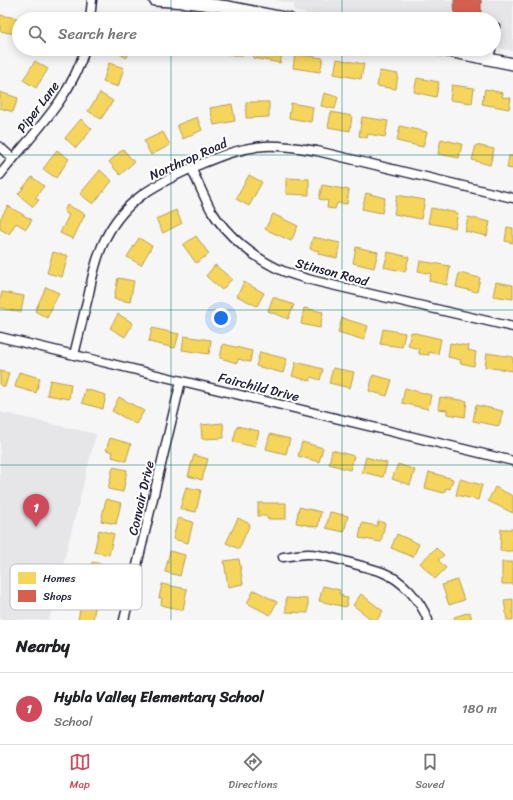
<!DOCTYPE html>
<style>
:root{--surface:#fff;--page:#f6f6f6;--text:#202124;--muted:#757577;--line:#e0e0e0;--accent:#d1495b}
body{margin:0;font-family:Sriracha,sans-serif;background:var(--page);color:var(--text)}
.you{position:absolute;left:221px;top:318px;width:14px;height:14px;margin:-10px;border:3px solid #fff;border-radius:50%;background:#1a73e8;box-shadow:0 0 0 6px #1a73e833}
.badge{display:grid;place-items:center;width:26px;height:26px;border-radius:50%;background:var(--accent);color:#fff;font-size:13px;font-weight:700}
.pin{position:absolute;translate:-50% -33px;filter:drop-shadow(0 1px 2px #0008)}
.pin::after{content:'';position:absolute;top:21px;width:14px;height:12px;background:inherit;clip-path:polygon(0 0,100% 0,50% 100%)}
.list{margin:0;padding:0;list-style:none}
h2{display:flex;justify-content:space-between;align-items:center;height:52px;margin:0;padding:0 16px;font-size:17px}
h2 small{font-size:13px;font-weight:400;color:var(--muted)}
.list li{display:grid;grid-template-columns:26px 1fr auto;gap:12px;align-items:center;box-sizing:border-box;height:72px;padding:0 16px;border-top:1px solid var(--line)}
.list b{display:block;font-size:15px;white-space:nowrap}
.list p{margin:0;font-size:13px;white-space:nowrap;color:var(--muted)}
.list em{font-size:13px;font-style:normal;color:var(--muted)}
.icon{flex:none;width:22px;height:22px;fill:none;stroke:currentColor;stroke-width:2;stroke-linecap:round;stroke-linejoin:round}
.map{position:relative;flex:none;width:513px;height:620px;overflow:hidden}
.search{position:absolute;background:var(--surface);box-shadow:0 2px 10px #0003;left:12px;right:12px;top:12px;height:44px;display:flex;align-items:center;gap:10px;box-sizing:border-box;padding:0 14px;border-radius:22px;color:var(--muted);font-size:15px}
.sheet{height:124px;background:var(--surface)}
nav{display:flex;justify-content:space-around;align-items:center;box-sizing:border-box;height:56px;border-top:1px solid var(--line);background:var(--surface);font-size:11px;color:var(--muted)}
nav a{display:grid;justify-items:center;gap:2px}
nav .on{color:var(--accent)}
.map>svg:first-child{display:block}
.built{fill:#e6e6e9}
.homes{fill:#f6d55c;stroke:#b69f52}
.shops{fill:#d6604d;stroke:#a04d48}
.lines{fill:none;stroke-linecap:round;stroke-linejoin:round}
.lane-casing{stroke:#22223b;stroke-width:7}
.street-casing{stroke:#22223b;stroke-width:11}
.secondary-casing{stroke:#22223b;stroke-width:14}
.lane{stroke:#fff;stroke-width:4}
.street{stroke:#fff;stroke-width:8}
.secondary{stroke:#fff;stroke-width:11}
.grid{fill:none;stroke:#0f766e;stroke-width:1;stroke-opacity:0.55}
.labels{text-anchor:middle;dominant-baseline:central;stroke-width:4;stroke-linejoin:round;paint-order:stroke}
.street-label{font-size:13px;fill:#22223b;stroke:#fff}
.key{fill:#fff;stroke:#bdbdc4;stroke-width:1}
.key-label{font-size:11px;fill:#22223b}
</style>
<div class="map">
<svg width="513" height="620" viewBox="0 0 513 620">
<rect width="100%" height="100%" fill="#f6f6f7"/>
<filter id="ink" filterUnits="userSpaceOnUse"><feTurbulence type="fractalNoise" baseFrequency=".025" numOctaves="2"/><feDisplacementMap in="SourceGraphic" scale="8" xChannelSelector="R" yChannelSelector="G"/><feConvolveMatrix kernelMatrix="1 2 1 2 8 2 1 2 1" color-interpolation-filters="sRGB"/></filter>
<g filter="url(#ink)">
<path class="built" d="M274,0H513V51L494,47V19H338L294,11V4Z
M0,412L96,434L49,620H0Z"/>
<path class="homes" d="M0,15L17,18L15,34L0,31Z
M112,49H132L126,58Z
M190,49H208V53L190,50Z
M223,49H243L242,56L223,53Z
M255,49H277L283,50L280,63L253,58Z
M295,54L323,58L320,72L293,68Z
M337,59L364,64L361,79L334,74Z
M35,61L48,69L36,88L23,80Z
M109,63L124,68L118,87L103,82Z
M380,71L398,74L396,89L377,86Z
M417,78L439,82L436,97L414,92Z
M452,85L474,88L472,103L450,100Z
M485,89L503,93L502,97L511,98L509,109L482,104Z
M0,92L18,98L13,112L0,108Z
M100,93L113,101L101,119L88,111Z
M324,93L338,97L335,109L321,106Z
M246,102H269V117L246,118Z
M291,103L313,107L311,122L289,118Z
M232,104L235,121L214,125L210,108Z
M331,112L352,116L350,131L328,127Z
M197,117L202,130L183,139L177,125Z
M362,117L388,121L385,137L368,134L367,138L359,136Z
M81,119L92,129L76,148L65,138Z
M400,126L427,132L423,147L397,141Z
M163,132L170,145L151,155L144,141Z
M441,139L462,144L459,158L438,154Z
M476,145L494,149L490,165L472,160Z
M123,149L134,162L120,175L109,162Z
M57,150L69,159L56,178L43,169Z
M509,156H513V169L507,168Z
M100,170L112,181L93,204L80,194Z
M249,175L262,182L249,206L236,199Z
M32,177L44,186L35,198L39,200L33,207L18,194Z
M286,178L309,179V195L286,194Z
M322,185L349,190L347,204L337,203L335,209L327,208L328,201L319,199Z
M366,193L385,198L382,213L362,209Z
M397,195L425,200L421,219L394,214Z
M67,205L85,214L73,239L60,233L69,215L64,212Z
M8,206L32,220L26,229L16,223L9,234L0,229V219Z
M431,208L458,213L455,228L428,223Z
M176,210L182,223L163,233L156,219Z
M273,214L298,226L291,241L265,229Z
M468,217L490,222L487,236L465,231Z
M507,227L513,228V243L505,241Z
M196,236L209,254L196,263L183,245Z
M313,237L340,243L337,258L318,254L319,251L310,249Z
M139,238L152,246L141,265L127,257Z
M356,247L378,252L374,268L353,263Z
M53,252L68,256L62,277L47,273Z
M388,252L409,257L405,272L384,267Z
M420,261L450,266L447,285L429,281L431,274L418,271Z
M215,265L232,279L222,290L206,276Z
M459,273L480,278L477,292L456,287Z
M118,278L134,281L130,302L114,299Z
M244,282L264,293L257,306L237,296Z
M496,282L513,285V299L493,296Z
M46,287L59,293L47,318L35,311Z
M2,292L24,296L21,312L0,308V301Z
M273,297L294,305L288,319L268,311Z
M304,308L323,312L320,328L301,324Z
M118,314L133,323L125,337L110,328Z
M342,318L368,326L364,340L338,332Z
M152,328L179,334L175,348L149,342Z
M383,329L405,333L402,347L380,344Z
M411,332L441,339L438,354L429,352V355L419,354V349L408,346Z
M184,336L211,340L209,354L182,350Z
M450,343L469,346L468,350L476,352L474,366L460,363L461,360L448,357Z
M223,344L252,351L250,362L238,359L237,363L220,358Z
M260,352L287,359L283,373L256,366Z
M487,353L513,357V371L485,367Z
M296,362L323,369L320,380L311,377L310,381L292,376Z
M333,368L354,372L350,388L329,383Z
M0,371L9,373L5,387L0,385Z
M19,372L40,378L36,393L15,387Z
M373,375L392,380L387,396L369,391Z
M50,380L71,384L69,399L47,395Z
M405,388L431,395L428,409L402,403Z
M85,389L106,395L103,409L82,403Z
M119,397L144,411L136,424L112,411Z
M440,397L467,401L465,417L447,414V410L438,409Z
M476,405L503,411L499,426L473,421Z
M223,423L224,438L202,439L201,425Z
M237,426L259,431L255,447L233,442Z
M270,434L290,439L286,454L266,449Z
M110,438L131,444L126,461L112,457L113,452L106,450Z
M302,442L323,448L319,462L298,456Z
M332,450L354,456L350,470L329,464Z
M194,455L208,459L202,480L188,476Z
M366,457L387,463L383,477L362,472Z
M398,464L415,470L410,485L392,479Z
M113,467L127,470L123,492L108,489Z
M429,472L453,479L450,489L446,488L444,493L425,488Z
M460,479L482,485L478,500L456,495Z
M186,487L201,490L196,512L180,509Z
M495,487L513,496V513L488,501Z
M106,499L121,503L116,524L101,521Z
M258,503H286V519H267V516H258Z
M299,507L321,512L318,527L296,523Z
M330,512L348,516L344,532L326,528Z
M178,518L193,522L188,543L173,539Z
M238,518L250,524L239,549L226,543Z
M378,521L385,523L381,542L359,538L362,523L377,526Z
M501,529H513V551H500Z
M99,530L114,534L109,555L94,552Z
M397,534L419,544L413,557L391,548Z
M436,548L444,555L438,560L446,568L435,579L420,563Z
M170,551L185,555L180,576L165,572Z
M239,559L243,584L228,587L224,561Z
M92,562L106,565L101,585L87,582Z
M502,562H513V584H502Z
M457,580L464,600L449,605L442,585Z
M162,584L187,589L183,610L161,605L162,598H159Z
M323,586L340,590L339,594L343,595L342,597L348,598L346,607L319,601Z
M254,590L277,602L270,615L247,603Z
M361,594L383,611L377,620H372L353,605Z
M286,598L308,599V613L286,612Z
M82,599L96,601L93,620H78Z
M513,599V620H507L504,600Z
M470,612L472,620H455L454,617Z"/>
<path class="shops" d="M454,0H481V17L455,18Z"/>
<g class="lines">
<defs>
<path id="lane" d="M494,42L497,26
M491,59L493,49"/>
<path id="street" d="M90,19L92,0
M0,147L13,159
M191,168C198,182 204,197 211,210C227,236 255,259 283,271C295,276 307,279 319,282L513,327
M0,175C31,135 71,99 85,49
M0,337L513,461
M74,355C79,334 84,314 89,293C92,277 96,261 102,246C121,201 154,185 196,166C220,156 239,148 265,146C283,145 299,148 317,151L513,198
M283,557C291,556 300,554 308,554C320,554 332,558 344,561C357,565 370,568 382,572C403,580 420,600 428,620
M124,620L181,381"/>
<path id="secondary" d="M155,0L187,2L228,7L289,19
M439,49L513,64"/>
</defs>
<use href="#lane" class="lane-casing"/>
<use href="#street" class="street-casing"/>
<use href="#secondary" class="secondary-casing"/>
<use href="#lane" class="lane"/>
<use href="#street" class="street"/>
<use href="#secondary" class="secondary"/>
</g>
</g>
<path class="grid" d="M171,0V19M342,0V19M171,49V620M342,49V620M0,155H513M0,310H513M0,465H513"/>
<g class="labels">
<g class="street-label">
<text transform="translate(38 107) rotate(-53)">Piper Lane</text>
<text transform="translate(188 159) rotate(-24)">Northrop Road</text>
<text transform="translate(332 272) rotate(15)">Stinson Road</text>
<text transform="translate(259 387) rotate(14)">Fairchild Drive</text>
<text transform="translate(141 498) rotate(-77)">Convair Drive</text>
</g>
</g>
<rect x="10" y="564" width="132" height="46" rx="6" class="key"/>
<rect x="18" y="572" width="18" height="12" fill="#f6d55c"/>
<rect x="18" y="590" width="18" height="12" fill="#d6604d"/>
<g class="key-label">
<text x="43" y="582">Homes</text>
<text x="43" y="600">Shops</text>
</g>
</svg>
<div class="you"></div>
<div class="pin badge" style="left:36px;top:527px">1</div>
<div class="search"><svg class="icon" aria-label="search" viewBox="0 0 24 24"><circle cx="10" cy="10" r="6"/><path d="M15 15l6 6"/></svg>Search here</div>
</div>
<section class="sheet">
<h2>Nearby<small></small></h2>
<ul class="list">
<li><span class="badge">1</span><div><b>Hybla Valley Elementary School</b><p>School</p></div><em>180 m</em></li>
</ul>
</section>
<nav>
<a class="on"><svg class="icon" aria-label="map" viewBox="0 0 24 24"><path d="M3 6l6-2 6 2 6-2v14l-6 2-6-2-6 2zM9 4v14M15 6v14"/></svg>Map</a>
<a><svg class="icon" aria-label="directions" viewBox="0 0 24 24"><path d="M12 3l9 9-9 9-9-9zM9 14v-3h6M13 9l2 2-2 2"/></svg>Directions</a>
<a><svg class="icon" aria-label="saved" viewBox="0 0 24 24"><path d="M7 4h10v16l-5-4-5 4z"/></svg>Saved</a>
</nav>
